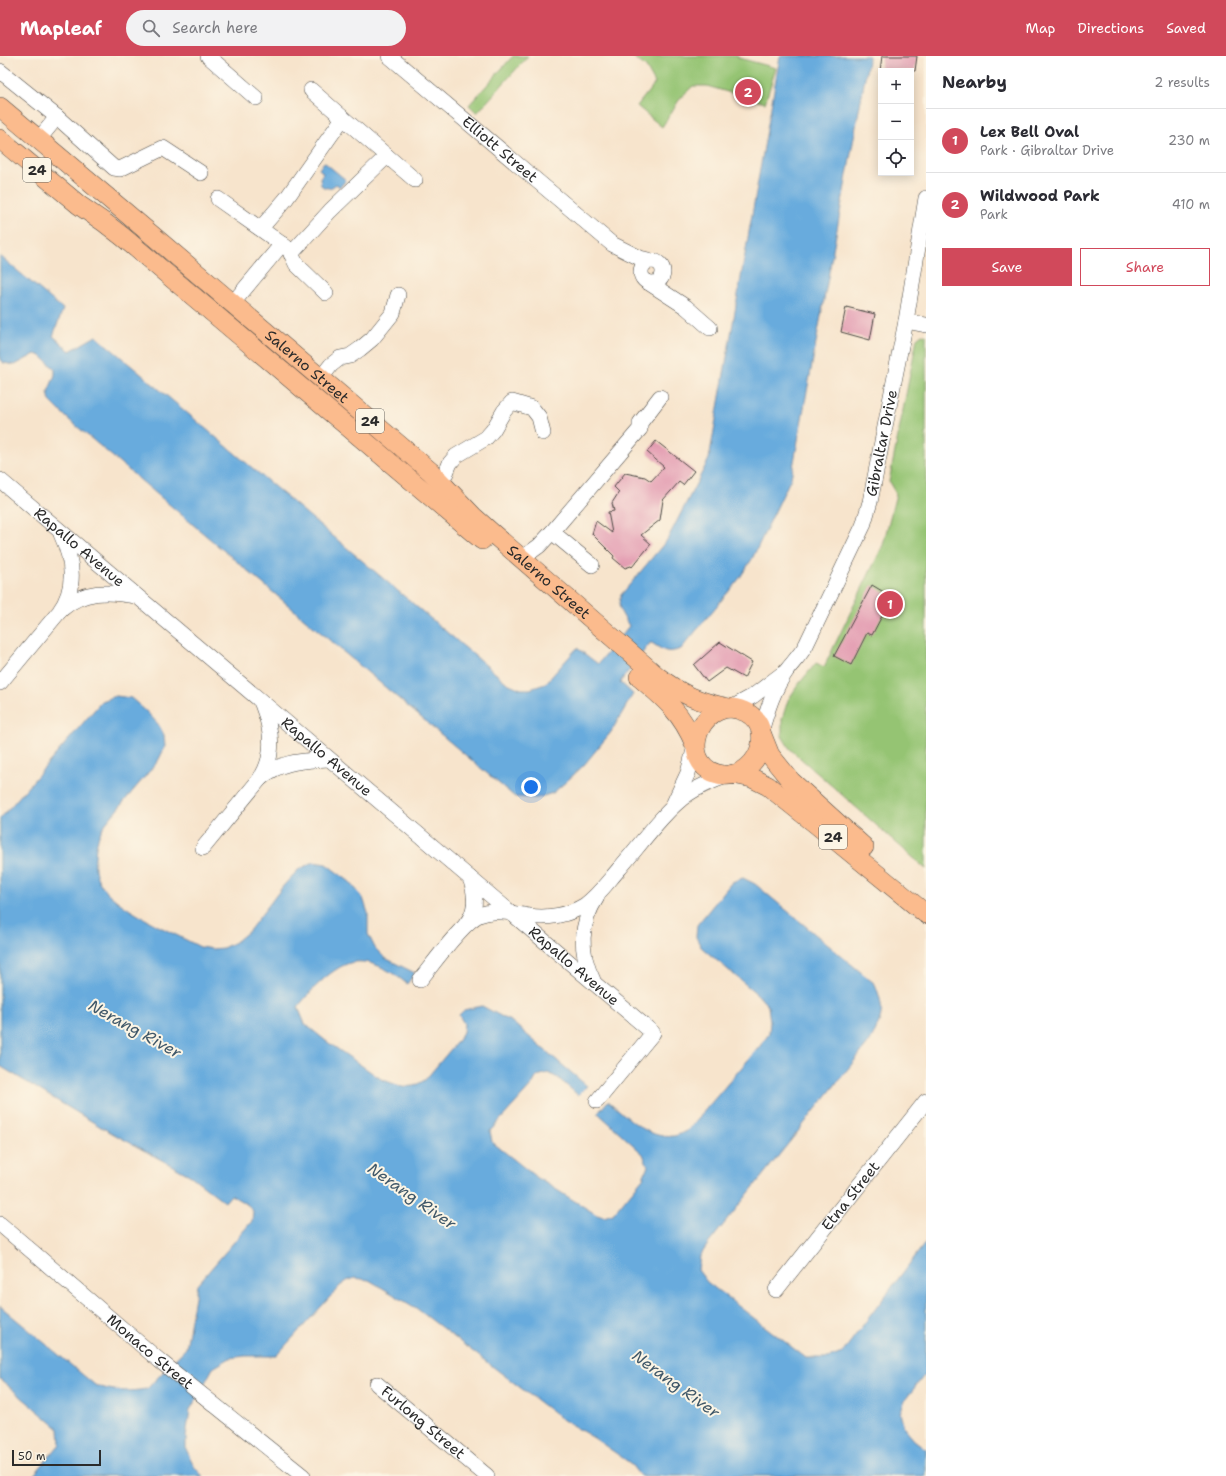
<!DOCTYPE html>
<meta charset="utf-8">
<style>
:root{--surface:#fff;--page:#f2f2f3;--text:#2b2b33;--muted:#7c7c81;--line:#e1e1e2;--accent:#d1495b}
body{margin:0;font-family:"Shantell Sans",sans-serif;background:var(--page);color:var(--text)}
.controls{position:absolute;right:12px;top:12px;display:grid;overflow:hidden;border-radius:0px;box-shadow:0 2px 10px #0003}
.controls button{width:36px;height:36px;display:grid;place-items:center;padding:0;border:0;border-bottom:1px solid var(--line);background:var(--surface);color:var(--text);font:20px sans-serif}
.scale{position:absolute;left:12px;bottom:10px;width:89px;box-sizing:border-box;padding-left:4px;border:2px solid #2b2b2b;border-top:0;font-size:11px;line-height:14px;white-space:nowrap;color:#2b2b2b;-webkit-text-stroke:3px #fcf5e5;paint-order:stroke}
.you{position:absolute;left:531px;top:731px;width:14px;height:14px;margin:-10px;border:3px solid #fff;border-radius:50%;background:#1a73e8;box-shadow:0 0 0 6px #1a73e833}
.badge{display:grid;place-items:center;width:26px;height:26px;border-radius:50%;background:var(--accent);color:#fff;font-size:13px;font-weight:700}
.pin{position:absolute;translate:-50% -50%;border:2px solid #fff;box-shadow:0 1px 4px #0006}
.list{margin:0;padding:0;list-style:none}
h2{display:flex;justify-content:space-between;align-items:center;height:52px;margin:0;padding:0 16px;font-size:17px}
h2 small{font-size:13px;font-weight:400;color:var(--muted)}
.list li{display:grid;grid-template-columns:26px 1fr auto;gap:12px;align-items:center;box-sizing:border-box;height:64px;padding:0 16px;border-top:1px solid var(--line)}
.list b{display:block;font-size:15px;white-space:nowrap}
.list p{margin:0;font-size:13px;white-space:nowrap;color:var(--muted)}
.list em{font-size:13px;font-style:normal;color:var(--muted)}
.actions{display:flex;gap:8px;padding:12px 16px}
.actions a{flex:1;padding:9px 0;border:1px solid var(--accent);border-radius:0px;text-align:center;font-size:14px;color:var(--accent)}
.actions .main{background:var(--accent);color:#fff}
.icon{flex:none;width:22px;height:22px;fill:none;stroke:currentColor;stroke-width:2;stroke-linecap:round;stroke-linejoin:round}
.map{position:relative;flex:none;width:926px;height:1420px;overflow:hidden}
header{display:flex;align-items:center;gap:24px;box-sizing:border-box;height:56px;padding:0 20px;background:var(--accent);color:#fff}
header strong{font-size:19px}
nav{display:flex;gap:22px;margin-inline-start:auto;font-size:14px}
.search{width:280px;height:36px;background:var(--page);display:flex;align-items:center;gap:10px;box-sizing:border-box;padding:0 14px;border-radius:22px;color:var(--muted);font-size:15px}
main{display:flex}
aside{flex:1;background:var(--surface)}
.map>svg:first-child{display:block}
.green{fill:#95c473;stroke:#60784f}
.water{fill:#68abdd;stroke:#4a6b84}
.building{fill:#e39bb1}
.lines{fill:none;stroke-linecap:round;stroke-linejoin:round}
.minor-casing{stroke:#4a4743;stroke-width:16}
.major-casing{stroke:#4a4743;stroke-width:20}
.minor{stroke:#fff;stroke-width:15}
.major{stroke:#fbbb8d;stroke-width:19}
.labels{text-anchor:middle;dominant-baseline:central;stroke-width:4;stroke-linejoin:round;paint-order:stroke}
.shield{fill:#fcf5e5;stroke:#6a6863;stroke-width:1}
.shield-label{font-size:14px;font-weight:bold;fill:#2b2b2b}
.street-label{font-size:15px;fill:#2b2b2b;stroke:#fcf5e5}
.water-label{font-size:16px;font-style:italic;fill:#405869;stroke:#fcf5e5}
</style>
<header>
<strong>Mapleaf</strong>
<div class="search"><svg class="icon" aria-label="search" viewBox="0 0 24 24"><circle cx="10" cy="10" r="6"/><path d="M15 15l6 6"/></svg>Search here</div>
<nav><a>Map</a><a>Directions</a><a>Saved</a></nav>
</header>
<main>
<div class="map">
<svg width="926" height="1420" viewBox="0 0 926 1420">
<rect width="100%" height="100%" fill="#fcf5e5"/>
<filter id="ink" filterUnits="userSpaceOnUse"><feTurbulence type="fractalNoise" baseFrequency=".025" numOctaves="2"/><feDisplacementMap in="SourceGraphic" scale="8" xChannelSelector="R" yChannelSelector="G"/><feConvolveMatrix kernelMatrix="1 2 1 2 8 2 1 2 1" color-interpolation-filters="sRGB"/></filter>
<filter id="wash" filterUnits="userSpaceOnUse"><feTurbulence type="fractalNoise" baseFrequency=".012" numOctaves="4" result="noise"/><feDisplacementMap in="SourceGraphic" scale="16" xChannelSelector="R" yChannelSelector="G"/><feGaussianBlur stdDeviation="0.9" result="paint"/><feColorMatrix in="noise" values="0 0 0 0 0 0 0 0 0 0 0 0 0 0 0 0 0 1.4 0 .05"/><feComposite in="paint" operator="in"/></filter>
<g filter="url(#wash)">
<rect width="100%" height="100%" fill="#f7e4cc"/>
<path class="green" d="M513,0H528L477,57L469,49Z
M632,0H737L739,2L776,12L765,47L707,30H693L681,41L662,71L637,50L655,27L646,11Z
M922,278L926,279V813L790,693L782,680V663L788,644L798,629L816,607L824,611L883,489L896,438L889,426L917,282Z"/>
<path class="water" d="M780,0H869L791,422L752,503L739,523L681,593C667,598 664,595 652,587H650L620,626L633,638L611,676L584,709L568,724L553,737L537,742L515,741L67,362L50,345L48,336L55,319V313L41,300L35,298L15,309L4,307L0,304V200L63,253L53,280L70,295L96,280L507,627L521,633H530L545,628L577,592L598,608L629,570C622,557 616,553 621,539L667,484L709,403Z
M324,106L346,124L340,131L336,128C332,132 326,134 321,129L320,122L323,117L319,113Z
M116,640L131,642L147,656L158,668L164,679L165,691L158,705L106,767C98,778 96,787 95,801C94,810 95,819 100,827C114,852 174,877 200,891L212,893L223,892L237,885L249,875L284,829L298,814L313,806L326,808L350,826L363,842L368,857V878L375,892L385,902L415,917L407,928C392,915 367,900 347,908C330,914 309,936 298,951L305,968L326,985L381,1023L402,1031L414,1030L425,1024L457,986L463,976L464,968L459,959L464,954L482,950L512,966L587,1030L578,1039L558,1022L548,1017L537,1020L532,1029L490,1075L492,1086L536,1121L597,1159L604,1161L613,1158L643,1122L648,1110L643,1098L598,1057L608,1045C627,1060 648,1084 674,1080C679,1079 684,1076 688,1074L760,990L769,978L770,966L768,950L757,938L701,891L696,881L697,869L732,826L743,822L755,828L875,928C885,954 883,959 871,984L708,1188L700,1200L698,1214L707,1226L806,1302H829L842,1297L926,1186V1317L905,1344L900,1357L904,1372L914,1384L926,1393V1420H640L630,1407L594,1382L560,1362L416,1252L369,1224L355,1222L347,1225L340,1230L276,1300H245L230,1302L213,1312L190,1354L186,1380V1393L195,1412L203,1420H33L60,1388L59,1373L0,1323V1250L95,1329C114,1336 127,1336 147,1333L186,1292L197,1229L252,1165L253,1155L248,1149L231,1139L225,1146L191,1120L101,1071L0,1010V763L102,645Z"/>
<g id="blocks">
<path class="building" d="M882,0H917L915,15H880Z
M846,251L875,258L870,284L841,276Z
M656,385L694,415L683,429L679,426L663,444L660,464L641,479L651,488L632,511L631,510L625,512L613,502L614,500L592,478L596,465L612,477L608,456L614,455L612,447L619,436L614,431L625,417L645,421L651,425L664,411L647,396Z
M872,529L892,541L872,579L867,577L851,609L834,600Z
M720,586L752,606L744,622L726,612L707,626L694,609Z"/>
</g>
</g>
<g filter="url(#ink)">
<use href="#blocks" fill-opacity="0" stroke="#4a4743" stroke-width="1"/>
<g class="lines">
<defs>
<g id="minor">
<path d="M208,0L256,42"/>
<path id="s1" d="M389,0L612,188L640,202L652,205"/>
<path d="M0,15L57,61L114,112L120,113L163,92L201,117"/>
<path d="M311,34L343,62"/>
<path d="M39,83L57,61"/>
<path d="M387,100L415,124"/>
<path d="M218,143L286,191L290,195L296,208L326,237"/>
<path d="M261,172L286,143L343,62L387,100L330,155L291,198"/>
<circle cx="652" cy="216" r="11"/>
<path d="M646,225L686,251L710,272"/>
<path d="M232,248L282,188"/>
<path d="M906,265L926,269"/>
<path d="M320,323L331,309L340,302L350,300L360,293L372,283L393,257L398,239"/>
<path id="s2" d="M0,424L653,977L597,1045"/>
<path d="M442,427L450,407L456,400L486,382L493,374L504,355L512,346L532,352L539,361L543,377"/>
<path d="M552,476L592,509"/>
<path d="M521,503L539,490L552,476L640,373V367L660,341"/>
<path d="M62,553C83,534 108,535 135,540"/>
<path d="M0,627L59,556C77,532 73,504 61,478"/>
<path d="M731,652L753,640L782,618"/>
<path id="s3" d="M761,676C767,655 774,632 787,614C794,605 801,598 806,589L863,470L870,446L906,265L926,142"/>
<path d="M261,722C280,705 303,705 327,703"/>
<path d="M674,747L688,717L695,690"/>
<path d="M203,792L259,724C276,701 272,673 262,648"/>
<path d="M466,868C477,855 476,838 470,822"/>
<path d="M420,924C433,908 462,867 479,859C496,852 513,858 529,860C548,863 569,859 585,849C599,839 609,824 620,812C640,789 664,755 688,738C701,729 715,724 729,719"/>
<path d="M593,924C579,896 580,867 597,841"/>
<path id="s4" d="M0,1168L160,1305L303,1420"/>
<path id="s5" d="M776,1234L926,1045"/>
<path id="s6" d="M377,1328L487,1420"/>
</g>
<g id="major">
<path id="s7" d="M0,51L119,151L430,415L473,460L491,476L657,620C682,639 699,646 729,652"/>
<path d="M0,83L79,149L105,167L123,181L482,484"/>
<path d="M639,621C665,643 682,657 695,689"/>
<path d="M731,652C782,658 762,723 723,719C680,713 693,653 731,652Z"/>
<path d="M762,679L770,699L791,725L864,791"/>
<path d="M733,718L752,722L768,730L817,769L926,858"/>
</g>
</defs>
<use href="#minor" class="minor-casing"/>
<use href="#major" class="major-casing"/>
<use href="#minor" class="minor"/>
<use href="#major" class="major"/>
</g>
</g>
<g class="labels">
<g class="shield">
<rect x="23" y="102" width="28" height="24" rx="3"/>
<rect x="356" y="353" width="28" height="24" rx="3"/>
<rect x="819" y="769" width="28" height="24" rx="3"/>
</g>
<g class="shield-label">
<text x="37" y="114">24</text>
<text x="370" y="365">24</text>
<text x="833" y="781">24</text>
</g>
<g class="street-label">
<text stroke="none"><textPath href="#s1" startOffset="145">Elliott Street</textPath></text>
<text stroke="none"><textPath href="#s7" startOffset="402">Salerno Street</textPath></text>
<text stroke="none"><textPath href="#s3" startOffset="316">Gibraltar Drive</textPath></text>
<text stroke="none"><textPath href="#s2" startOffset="104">Rapallo Avenue</textPath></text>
<text stroke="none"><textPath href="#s7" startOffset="726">Salerno Street</textPath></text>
<text stroke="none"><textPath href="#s2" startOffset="428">Rapallo Avenue</textPath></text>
<text stroke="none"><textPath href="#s2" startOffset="752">Rapallo Avenue</textPath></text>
<text stroke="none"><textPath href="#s5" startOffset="120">Etna Street</textPath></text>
<text stroke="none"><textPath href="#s4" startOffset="197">Monaco Street</textPath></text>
<text stroke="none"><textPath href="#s6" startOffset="60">Furlong Street</textPath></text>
</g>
<g class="water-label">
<text transform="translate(135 973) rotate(29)">Nerang River</text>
<text transform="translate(412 1140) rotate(35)">Nerang River</text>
<text transform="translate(676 1328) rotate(36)">Nerang River</text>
</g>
</g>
</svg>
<div class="controls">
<button>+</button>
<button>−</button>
<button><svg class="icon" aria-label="locate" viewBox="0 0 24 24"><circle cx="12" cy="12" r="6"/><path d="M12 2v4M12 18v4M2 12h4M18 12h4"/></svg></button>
</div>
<div class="scale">50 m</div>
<div class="you"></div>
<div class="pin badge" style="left:890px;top:548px">1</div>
<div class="pin badge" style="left:748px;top:36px">2</div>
</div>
<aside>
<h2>Nearby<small>2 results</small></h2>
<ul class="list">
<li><span class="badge">1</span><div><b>Lex Bell Oval</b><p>Park · Gibraltar Drive</p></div><em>230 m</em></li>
<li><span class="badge">2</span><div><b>Wildwood Park</b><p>Park</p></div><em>410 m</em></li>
</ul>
<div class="actions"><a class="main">Save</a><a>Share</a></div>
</aside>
</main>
